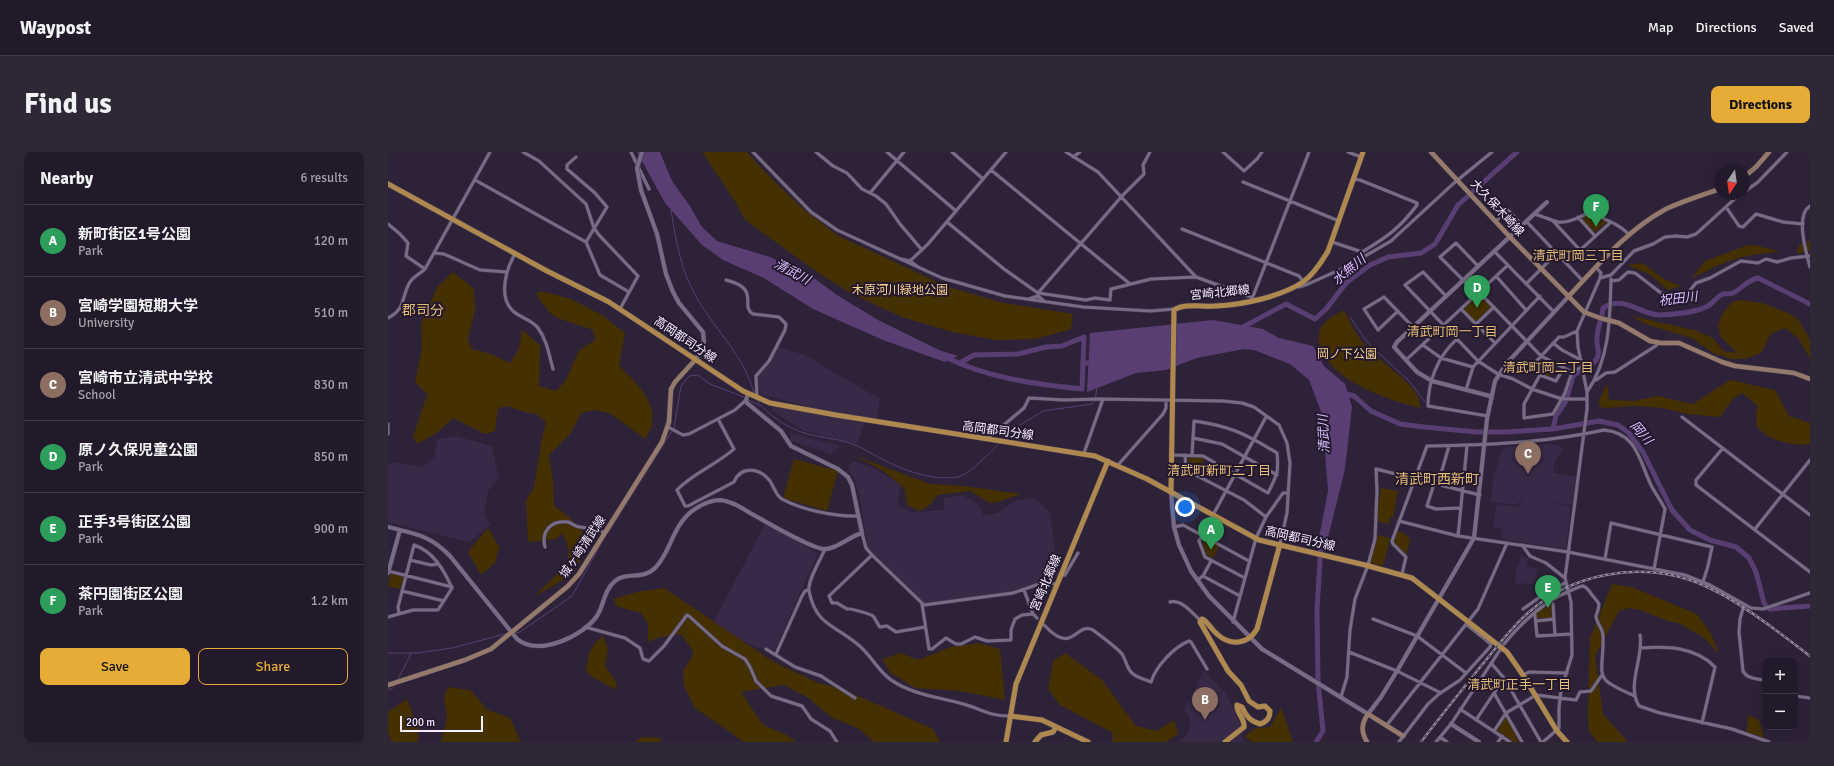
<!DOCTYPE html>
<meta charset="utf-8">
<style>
:root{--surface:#221a2a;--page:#2e2736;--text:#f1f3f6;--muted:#a2a1a8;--line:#3f3847;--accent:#e6ac36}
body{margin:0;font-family:Signika,"Noto Sans JP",sans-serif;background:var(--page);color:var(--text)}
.controls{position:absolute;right:12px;bottom:12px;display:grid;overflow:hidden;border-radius:8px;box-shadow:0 4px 16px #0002}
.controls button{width:36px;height:36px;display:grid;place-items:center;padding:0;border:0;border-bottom:1px solid var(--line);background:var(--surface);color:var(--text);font:20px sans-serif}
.compass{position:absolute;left:1326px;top:12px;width:36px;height:36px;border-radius:50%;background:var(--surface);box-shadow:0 4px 16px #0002;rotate:193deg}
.scale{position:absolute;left:12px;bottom:10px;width:83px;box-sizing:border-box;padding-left:4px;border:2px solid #f6eefe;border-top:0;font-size:11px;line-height:14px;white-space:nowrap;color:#f6eefe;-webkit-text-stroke:3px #23182e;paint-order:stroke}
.you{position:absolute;left:797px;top:355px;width:14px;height:14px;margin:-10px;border:3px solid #fff;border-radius:50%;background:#1a73e8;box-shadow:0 0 0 6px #1a73e833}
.badge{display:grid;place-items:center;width:26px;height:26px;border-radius:50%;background:var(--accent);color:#fff;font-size:13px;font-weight:700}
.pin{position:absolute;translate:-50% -33px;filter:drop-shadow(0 1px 2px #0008)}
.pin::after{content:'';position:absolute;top:21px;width:14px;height:12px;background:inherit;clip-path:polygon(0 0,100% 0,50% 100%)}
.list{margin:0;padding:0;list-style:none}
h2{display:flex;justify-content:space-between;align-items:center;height:52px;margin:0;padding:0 16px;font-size:17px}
h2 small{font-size:13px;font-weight:400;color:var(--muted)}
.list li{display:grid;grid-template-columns:26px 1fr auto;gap:12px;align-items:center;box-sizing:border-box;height:72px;padding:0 16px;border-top:1px solid var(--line)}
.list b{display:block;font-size:15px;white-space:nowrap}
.list p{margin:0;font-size:13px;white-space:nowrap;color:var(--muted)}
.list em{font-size:13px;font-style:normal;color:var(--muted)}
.actions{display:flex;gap:8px;padding:12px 16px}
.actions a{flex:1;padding:9px 0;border:1px solid var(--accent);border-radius:8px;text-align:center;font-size:14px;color:var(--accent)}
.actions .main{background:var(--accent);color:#111}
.map{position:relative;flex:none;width:1422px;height:590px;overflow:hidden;border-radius:8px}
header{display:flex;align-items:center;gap:24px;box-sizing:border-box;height:56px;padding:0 20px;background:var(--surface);border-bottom:1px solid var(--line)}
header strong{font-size:19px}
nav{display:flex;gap:22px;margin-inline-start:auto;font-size:14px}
.intro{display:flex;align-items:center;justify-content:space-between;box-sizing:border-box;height:96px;padding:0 24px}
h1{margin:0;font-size:28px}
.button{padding:10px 18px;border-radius:8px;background:var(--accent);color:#111;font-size:14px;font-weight:700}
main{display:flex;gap:24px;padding:0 24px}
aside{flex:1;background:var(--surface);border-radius:8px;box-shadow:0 4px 16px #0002}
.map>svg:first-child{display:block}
.built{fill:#382946}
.green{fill:#453002}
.water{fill:#593e73}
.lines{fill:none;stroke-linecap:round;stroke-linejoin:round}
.stream{stroke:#593e73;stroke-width:1}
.river{stroke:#593e73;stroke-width:5}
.minor-casing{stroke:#463d50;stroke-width:4}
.tertiary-casing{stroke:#463d50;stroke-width:5}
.secondary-casing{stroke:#463d50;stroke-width:5.5}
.primary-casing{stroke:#463d50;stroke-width:6}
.minor{stroke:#786b86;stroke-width:3}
.tertiary{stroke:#786b86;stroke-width:4}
.secondary{stroke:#937a6b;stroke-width:4.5}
.primary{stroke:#ae884f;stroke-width:5}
.rail-casing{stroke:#91879a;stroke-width:2.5}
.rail{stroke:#23182e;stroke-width:1;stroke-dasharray:3;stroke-linecap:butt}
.tertiary-bridge-casing{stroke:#463d50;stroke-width:5;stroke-linecap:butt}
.tertiary-bridge{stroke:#786b86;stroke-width:4}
.labels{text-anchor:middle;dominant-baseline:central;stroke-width:4;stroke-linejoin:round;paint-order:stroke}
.street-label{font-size:12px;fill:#f6eefe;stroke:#23182e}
.park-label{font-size:12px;fill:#f8d18c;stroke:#23182e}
.neighbourhood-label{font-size:13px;fill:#e4bc76;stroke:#23182e}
.water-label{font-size:13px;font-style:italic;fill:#dcbcfe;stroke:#23182e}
.quarter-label{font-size:14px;fill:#e4bc76;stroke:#23182e}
</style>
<header>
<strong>Waypost</strong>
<nav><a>Map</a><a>Directions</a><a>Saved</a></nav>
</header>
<div class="intro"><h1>Find us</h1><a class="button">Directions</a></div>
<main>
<aside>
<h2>Nearby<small>6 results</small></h2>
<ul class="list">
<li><span class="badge" style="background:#2e9e5b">A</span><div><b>新町街区1号公園</b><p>Park</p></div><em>120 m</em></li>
<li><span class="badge" style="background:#8d6e63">B</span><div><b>宮崎学園短期大学</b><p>University</p></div><em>510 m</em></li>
<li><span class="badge" style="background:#8d6e63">C</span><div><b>宮崎市立清武中学校</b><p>School</p></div><em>830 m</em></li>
<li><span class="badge" style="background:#2e9e5b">D</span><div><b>原ノ久保児童公園</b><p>Park</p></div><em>850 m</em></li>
<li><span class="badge" style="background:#2e9e5b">E</span><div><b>正手3号街区公園</b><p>Park</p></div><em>900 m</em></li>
<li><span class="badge" style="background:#2e9e5b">F</span><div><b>茶円園街区公園</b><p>Park</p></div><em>1.2 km</em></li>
</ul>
<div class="actions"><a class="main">Save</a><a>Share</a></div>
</aside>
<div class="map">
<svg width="1422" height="590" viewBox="0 0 1422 590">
<rect width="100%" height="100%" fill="#2d2238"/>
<path class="built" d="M390,195L417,203L492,247L489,267L429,257L372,242L369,227Z
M384,254L406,258L476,271L469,292L416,279L384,259Z
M402,281L453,294L443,302L403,289Z
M68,284L104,294L111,327L100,339L96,362L102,373L81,390L0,370V315L4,310L35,315L46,305L50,287Z
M1164,292L1176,296L1167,309L1165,321L1188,325L1184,353L1158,349L1183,354L1178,397L1114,387V377L1105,376L1108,352L1129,355L1137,346L1128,353L1102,350L1106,324L1113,299L1118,295Z
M464,309L483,315L513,332L509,354L525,360L556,358V346L575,343L592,354L596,364L610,361L627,349L645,346L662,360L670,422L668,425L623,440L534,452L480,398L471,342L467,328L460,317Z
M377,372L430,401L386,499L368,495L344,485L326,469Z
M1133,404L1140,406L1139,412L1142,415L1150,417L1147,430L1142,432L1127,431L1128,420Z
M816,519L839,543L853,574L855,590H790L800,581L802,572L801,564L796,557Z"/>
<path class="green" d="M314,0H359L377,20L413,55L449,83L558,134L615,151L685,162L683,177L648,187L608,188L564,180L514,165L464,142L432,122L357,68L348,51Z
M1205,61L1210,66L1219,70L1207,80L1193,66Z
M1422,89V98L1411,102L1409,100L1411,93Z
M1360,93L1371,94L1392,100C1355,102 1336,109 1303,127L1317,109Z
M1254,111L1276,127L1293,134L1280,138L1261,122L1239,113Z
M65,120L86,137L87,158L80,187L84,197L103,202L122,211L131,197L134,178L152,193L151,234L168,239L178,228L191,198L207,188L205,178L169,166L161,160L148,142L153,139L183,147L214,163L237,181L231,214C247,230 268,247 264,273C263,278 259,283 257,287L223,262L207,258L193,261L183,281L161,303L165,329L166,354L181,365L202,387C197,396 193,410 186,418C175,430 159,436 146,445C153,437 178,415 180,406C182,396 178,389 174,381L169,387L140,390L138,349L146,335L153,291L158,270L148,262L137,260L119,254L110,256L107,279L97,282L65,266L50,280L29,292L25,285L39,242L27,230L34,196L33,171L50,134Z
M1091,142L1103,156L1088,170L1075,157Z
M1354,148L1375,151L1404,163L1412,170L1422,188V207L1410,186L1397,176L1383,182L1373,201L1357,207H1343L1325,201L1304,186L1260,173L1243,164L1306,178L1325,186L1335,199L1349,201L1332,184L1330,174L1334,162L1344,150Z
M956,158C963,173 970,186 981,198C994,212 1035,235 1032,256C1000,248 943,229 932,194C926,174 941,166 956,158Z
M1153,207L1166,214L1161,225L1152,222L1146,216Z
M1342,228L1387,238L1401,264L1422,271V291C1413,296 1394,290 1384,286C1379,284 1373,279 1369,275L1368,264L1370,254L1354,241L1345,247L1332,265L1300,262L1275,256L1249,254L1214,256L1210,251L1219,231L1221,248L1246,249L1269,244L1305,252Z
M465,303L542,332L575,334L633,342L609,350L602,351L582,339L550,343L543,352L532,359L519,353L516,336L494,318Z
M800,304L816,307L809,320L800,315Z
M406,307L450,319L439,359L395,346Z
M993,336L1010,339L1005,365H1002L1001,372L989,369L990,362L988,361Z
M100,376L111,395L107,411L93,423L80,400Z
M1008,379L1016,381L1022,388L1018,404L1006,392Z
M989,383L1002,386L995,414L982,411Z
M814,384L831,394L825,406L819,403L813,387Z
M3,421L15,425L12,437L0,434Z
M1224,432L1246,436L1309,462L1323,482L1331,502L1315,485L1290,471L1280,469L1252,458L1241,456L1231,459L1207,504L1215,562L1240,590H1210L1201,580L1200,567L1202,486Z
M276,436L384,509L430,531L452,536L545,577L552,590H486L471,577L443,565L419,545L396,533L353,540L375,573L399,583L408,590H356L307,556L296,534L295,519L306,501L293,482L272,485L260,490V472L253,461L228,454L226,447L249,440Z
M1163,452L1164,466H1149V461Z
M215,484L220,497L217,514L229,531L228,538L203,524L198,519C200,502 202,495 215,484Z
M590,491L612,497L617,548L572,539L527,536L502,520L494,507L513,501L530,508L563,495Z
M677,501L714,528L748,574L769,579L786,568L790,582L778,590H724L725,581L672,553L660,537L665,509Z
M60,535L82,538L100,558L122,566L133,590H53L59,565L56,546Z
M19,547L30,576V590H4L0,580V560Z
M893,556L905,590H864L857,584L868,576L882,575Z
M1360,563L1371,568L1376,586L1359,580Z
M1118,565L1131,590H1126L1109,578Z
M254,585L274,586L271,590H247Z"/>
<path class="water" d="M249,0H272L284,29L302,54L314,75L329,89L382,105L423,124L449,143L490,168L551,198L570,204L557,210L495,188L425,157L376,126L335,108L314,93L277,51Z
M825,168L875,177L891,186L925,194L936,214L957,232L964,255L957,317L937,398L929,396L940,339L934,262L921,228L902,212L866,198L856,197L809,206L778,218L748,221L699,240L702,181Z"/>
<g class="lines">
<path class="stream" d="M283,58C288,90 293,120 310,148C328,179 358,206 366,242
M962,165L979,190L1022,230L1037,250
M359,247L372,254
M368,247C378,262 402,278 420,282C435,286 453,287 467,293C476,296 483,302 492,306C515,318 542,329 570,325C581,323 603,299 612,291
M286,276L293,234L301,224L310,223L322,232L356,245
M615,287L629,275L655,259L704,252L707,249L709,235
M220,381L284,279
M126,481L132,480L184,444L218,383
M0,501H30L64,496L117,482
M10,527L23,502
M0,538L5,536L6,533"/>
<path class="river" d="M853,176L898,152L927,167L938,157L959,130L982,113L1000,105L1033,101L1047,92L1070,53L1129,0
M557,205C600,226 646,232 694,237L695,211H707
M572,211L586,203L630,202L658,195L674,194L696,185L695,211
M955,241L966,244L983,259L1012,272L1036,275L1089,280H1116L1165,277L1211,269L1230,273L1240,280L1255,300L1284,358L1302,378L1322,388L1348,395L1361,406L1368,420L1376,451L1381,457L1422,454
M1165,277L1168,264L1178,249L1185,224C1192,217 1202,215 1208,208C1213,202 1209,196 1209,190C1208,177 1214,168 1215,156C1237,142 1253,164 1273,163C1287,162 1306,161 1318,155C1325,152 1329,144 1335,142C1339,141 1343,143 1347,140C1355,135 1360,128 1370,126L1422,152
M928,590L935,579L930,528L929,458L933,391"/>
<defs>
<path id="minor" d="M135,0L151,9L198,52L206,76L211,83L250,124L232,157
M243,0L261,37
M365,0L423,60L449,78L554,126L617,144L695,155L762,159L787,157
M428,0L445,14L459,21L474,37L488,44L498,52L512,72L534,98
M499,0L568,59
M564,0L595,27
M678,0L710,20L808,125L863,145
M835,0L856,19L869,7L874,0
M960,0L973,5
M188,5L179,13V17L207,41L219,55L198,90
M685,5L692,0
M603,18L742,132
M87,28L198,90L212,123L241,140
M855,30L951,69
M1356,40L1370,30L1399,0
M482,41L516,0
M1422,54C1407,63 1418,100 1422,115
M1338,55L1351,74L1355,75L1368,62L1395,70L1415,72
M1205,59C1217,71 1228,68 1241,83
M1146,62C1154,64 1162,68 1170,70C1184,72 1208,57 1219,50
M1190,65L1207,84
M1108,69L1120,58L1134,73
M1138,69L1195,129
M1165,69L1192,98
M559,70L616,117L650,141L698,148L707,146L722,148L723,137L763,127L808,125
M0,72L12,82L20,91L18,104L37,117
M794,77L911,124L915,129
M944,90L974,100C999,85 1012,76 1029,53V51L972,28L965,27
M1106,99L1166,160
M46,101L56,102L92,118L119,120
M127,102C118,117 110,145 125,159C133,166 144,168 150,176C159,188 161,203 165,217
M513,107L522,109L530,115
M522,109L540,92L618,0
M1178,111L1223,70
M1108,124L1138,158
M1212,126L1223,123L1246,99L1265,92L1277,85L1288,84L1299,85L1308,82L1352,42
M338,128C374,137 351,154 365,162L391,165L398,172L397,178L381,209L368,224L369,245
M1223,129L1231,128L1240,120L1247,121L1273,141L1292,145L1299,142L1308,131L1322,126L1353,109L1370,111L1378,107L1389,110L1403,106L1422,104
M1138,132L1169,101
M911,135L920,132L958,115L1003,89L1066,31L1104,0
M1091,140L1153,204L1184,220
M1089,142L1052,105L1068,91L1090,114
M650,144V141L734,44L756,22L755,13L762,0
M1058,144L1035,120L1017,133L1090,209L1110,222L1125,227L1144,237L1174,247H1199
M641,147L650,144L656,149
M864,147L921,0
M1073,157L1107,191
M1010,159L990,178L976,157L996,145L1025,175
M0,166C18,157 13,145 22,130C26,124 32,122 37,117L102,0
M1088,172L1106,155
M1069,187C1050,204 1040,229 1040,254L1100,264
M1165,191L1174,198L1193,208
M1035,193L1053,206L1085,215
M1018,208L1120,113
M1175,217L1168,229L1152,223L1143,215L1171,185H1176L1189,179
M1152,223L1136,252V266L1165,262L1177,241L1184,220L1194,215
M1208,228L1218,221L1227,220L1269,193V191
M1078,238L1085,215L1152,144
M1199,240C1222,207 1222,166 1223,127
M1294,265L1422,363
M330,267L346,297C328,313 305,321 289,338L297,354H300L346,330C353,313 372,316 382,329C386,335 388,344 394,347C414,358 448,365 471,364
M0,272V282
M280,275L295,283L301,282L347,258L358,248
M805,286L834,292L889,323
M599,287L636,256L641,246L676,248L711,247L835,249L854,251L866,255L891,273L899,291L902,311L899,361L892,392
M1335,296L1308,328V333L1422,420
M696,301L715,247
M784,303L815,304L880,341C889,323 891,320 889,301C858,282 842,274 806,269L804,303
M797,303L798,318L856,348L878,365
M730,313L775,262L778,256V249
M1046,332L1039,354L1048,357L1072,356
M1050,332L1061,294
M1011,369L1070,384L1180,400L1297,423L1322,433L1363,456L1375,457L1422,441
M786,375L795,373L861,409
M1367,377L1422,308
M474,381L478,396L484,403L536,453L625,441L657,430L668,432
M1070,384L1079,294
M1134,393L1142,404L1158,411L1177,426
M157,395C153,379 163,368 180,370C184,371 187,375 192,375C201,376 208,376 217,381
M437,397C433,407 419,429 421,439C428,473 445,472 468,491C482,501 489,518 503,528C525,543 551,545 575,552C594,557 600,564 622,564
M484,403L441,444L444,451H449L459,457C462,456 482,462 485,464C488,467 489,472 492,475L499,474L508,480L537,475
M1217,407L1223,371L1324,395L1320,414L1315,430
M22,408L43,413L50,412
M0,419L64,435
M1014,422L1018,405L1005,392L1004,389L1039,294C1098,293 1157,291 1216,278C1249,281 1251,308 1263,333C1267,341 1273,349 1277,357L1266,417
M672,424L677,423L690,401
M815,424L852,444
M857,426L817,405L811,389L878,265
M809,428L815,424L823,409
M636,438L645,462L649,466
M14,439L56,449
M782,450C794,447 804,461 812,468
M534,452L541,497H544L558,486L568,492H573L587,485L599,489L623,488V478L627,467L634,463L645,462
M1165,452L1167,483
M1356,453L1352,467L1351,480L1355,519C1359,527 1369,527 1377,528
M1135,457L1159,440L1177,431
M11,461L10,455L26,393C45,399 56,418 64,436
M1147,463L1149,484L1183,482
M0,465L25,458H50L64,436
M985,467L1029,484L1078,521
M1148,469L1166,467
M845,470L868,386L878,365L895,341H900
M656,473C686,505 687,469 705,478C709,481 731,498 734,502C738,508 739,517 744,521C749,526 757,527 763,530C768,514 786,495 801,489L803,490L819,517
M197,475L237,486L252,496L255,507L261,509L276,494L299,463L301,464L334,494L357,507L362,515L368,529L383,544L414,554L423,567L442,579L449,590
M1252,483C1256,506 1238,533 1251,554L1272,561L1344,577L1381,590
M1116,492C1134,470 1157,448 1184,438C1187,437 1192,434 1195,434C1199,435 1202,440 1204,443C1213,453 1212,452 1208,464C1208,471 1215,476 1215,484C1216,526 1202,525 1247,544
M1254,496C1279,494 1308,495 1327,515L1314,571
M378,497L407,515L433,524L467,546
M961,500L1009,519L1053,541
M388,502L414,444L417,439L420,438
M1103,511L1116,526L1153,590
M1135,523L1141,520L1179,521
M1106,541L1134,590
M1407,544L1422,546
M953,545L959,525L962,478L967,447L980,413L987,387L989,338L988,317L1092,343
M1072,557L1122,590
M1088,568L1116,526
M998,574L1090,457L1119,391
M1106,579L1118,561L1148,543L1188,548L1192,540L1203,539L1214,523
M1052,585L1059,590
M1011,590L1040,552L1051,542L1072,528L1102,495L1103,492L1078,472
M1048,590L1063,572L1112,498
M1110,590L1114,584
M1155,590L1171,576V556L1173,538L1184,503L1183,450L1177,426L1199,257V240L1190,195L1189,179L1212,126L1213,121L1208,115"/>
<path id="tertiary" d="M253,38L269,82L278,122L285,140L291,151L315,180L316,190L308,207
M1102,244L1044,229L1029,220L1006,195L1009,190L1159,50
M783,340L786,375L791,393L803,419L821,444L874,497L980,562L993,545L1009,519L1086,386L1099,267L1107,229L1119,211L1180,145
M0,375C27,382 42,383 62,404L129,487C151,505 195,484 209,464C216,453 216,438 227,429C239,419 255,429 268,415C283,399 284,375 304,359C311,354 322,348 332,348C343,349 353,355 362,361C379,370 418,394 435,397C448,398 462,384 474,381L464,333L460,325L450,317L403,294L393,279L359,251L358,248L360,242
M0,421L12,378
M1063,572L1091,590"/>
<path id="secondary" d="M1043,0L1122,85L1196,160L1212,166L1231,171L1262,189L1273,191H1291L1334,210L1347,214L1406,221L1422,227
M1356,25L1368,15L1381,0
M1180,145C1210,113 1239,78 1278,57C1295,49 1314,43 1332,37
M0,533L77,508L103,497L180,434L191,422L274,290L281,270L283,237L287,230L308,207
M979,590C973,580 973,572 980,562L1015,584"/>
<path id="primary" d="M0,32L159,119L221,150L355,239L382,251L448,263L707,304L759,327L871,388L977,413L1024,426L1119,500L1135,523L1169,579L1179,590
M783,340L786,158C796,151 815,155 828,154C854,153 892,145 915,130C926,122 933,111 940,99L975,0
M622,564L654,568L700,590
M618,590L628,532L720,309
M647,590L653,583L665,580L668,575
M837,590L856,575C857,566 848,561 849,553L854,555C858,564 862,569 872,572C879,570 882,566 882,559L877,554L870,555L861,549L853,533L840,519L812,470L814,467L816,468C821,472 824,478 829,482C842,494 860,493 869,477L892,392"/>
</defs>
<use href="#minor" class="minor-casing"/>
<use href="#tertiary" class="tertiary-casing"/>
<use href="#secondary" class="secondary-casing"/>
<use href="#primary" class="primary-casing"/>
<use href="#minor" class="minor"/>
<use href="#tertiary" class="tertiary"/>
<use href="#secondary" class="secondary"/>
<use href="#primary" class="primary"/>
<defs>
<path id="rail" d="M1033,590C1051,566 1070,543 1089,519C1106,499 1121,477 1141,460C1184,422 1248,410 1302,428C1343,442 1388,478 1422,504"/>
</defs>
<use href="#rail" class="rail-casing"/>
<use href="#rail" class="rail"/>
<defs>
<path id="tertiary-bridge" d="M253,38L249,16L254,0"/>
</defs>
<use href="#tertiary-bridge" class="tertiary-bridge-casing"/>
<use href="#tertiary-bridge" class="tertiary-bridge"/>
</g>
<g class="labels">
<g class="street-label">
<text transform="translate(1109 56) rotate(47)">大久保木崎線</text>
<text transform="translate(832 141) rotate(-6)">宮崎北郷線</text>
<text transform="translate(297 188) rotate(34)">高岡都司分線</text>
<text transform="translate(610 279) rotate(8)">高岡都司分線</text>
<text transform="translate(912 387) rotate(13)">高岡都司分線</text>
<text transform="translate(195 395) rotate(-56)">城ヶ崎清武線</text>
<text transform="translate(658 431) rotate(-67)">宮崎北郷線</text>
</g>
<g class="park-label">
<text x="512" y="138">木原河川緑地公園</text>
<text x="959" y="202">岡ノ下公園</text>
</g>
<g class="neighbourhood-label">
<text x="1190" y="104">清武町岡三丁目</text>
<text x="1064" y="180">清武町岡一丁目</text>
<text x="1160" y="216">清武町岡二丁目</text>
<text x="831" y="319">清武町新町二丁目</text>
<text x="1131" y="533">清武町正手一丁目</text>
</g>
<g class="water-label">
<text transform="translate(961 118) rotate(-40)">水無川</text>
<text transform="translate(404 120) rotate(28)">清武川</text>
<text transform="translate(1290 147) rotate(-7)">祝田川</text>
<text transform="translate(1253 281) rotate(49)">岡川</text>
<text transform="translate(936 282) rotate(-93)">清武川</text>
</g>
<g class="quarter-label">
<text x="35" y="158">郡司分</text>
<text x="1049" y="327">清武町西新町</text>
</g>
</g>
</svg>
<div class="controls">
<button>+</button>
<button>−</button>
</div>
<svg class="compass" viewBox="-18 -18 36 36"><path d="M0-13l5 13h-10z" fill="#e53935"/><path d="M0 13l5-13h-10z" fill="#a2a1a8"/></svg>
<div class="scale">200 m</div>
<div class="you"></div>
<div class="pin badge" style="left:823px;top:398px;background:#2e9e5b">A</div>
<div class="pin badge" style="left:817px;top:568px;background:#8d6e63">B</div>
<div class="pin badge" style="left:1140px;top:322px;background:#8d6e63">C</div>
<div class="pin badge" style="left:1089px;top:156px;background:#2e9e5b">D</div>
<div class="pin badge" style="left:1160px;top:456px;background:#2e9e5b">E</div>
<div class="pin badge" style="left:1208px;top:75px;background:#2e9e5b">F</div>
</div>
</main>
